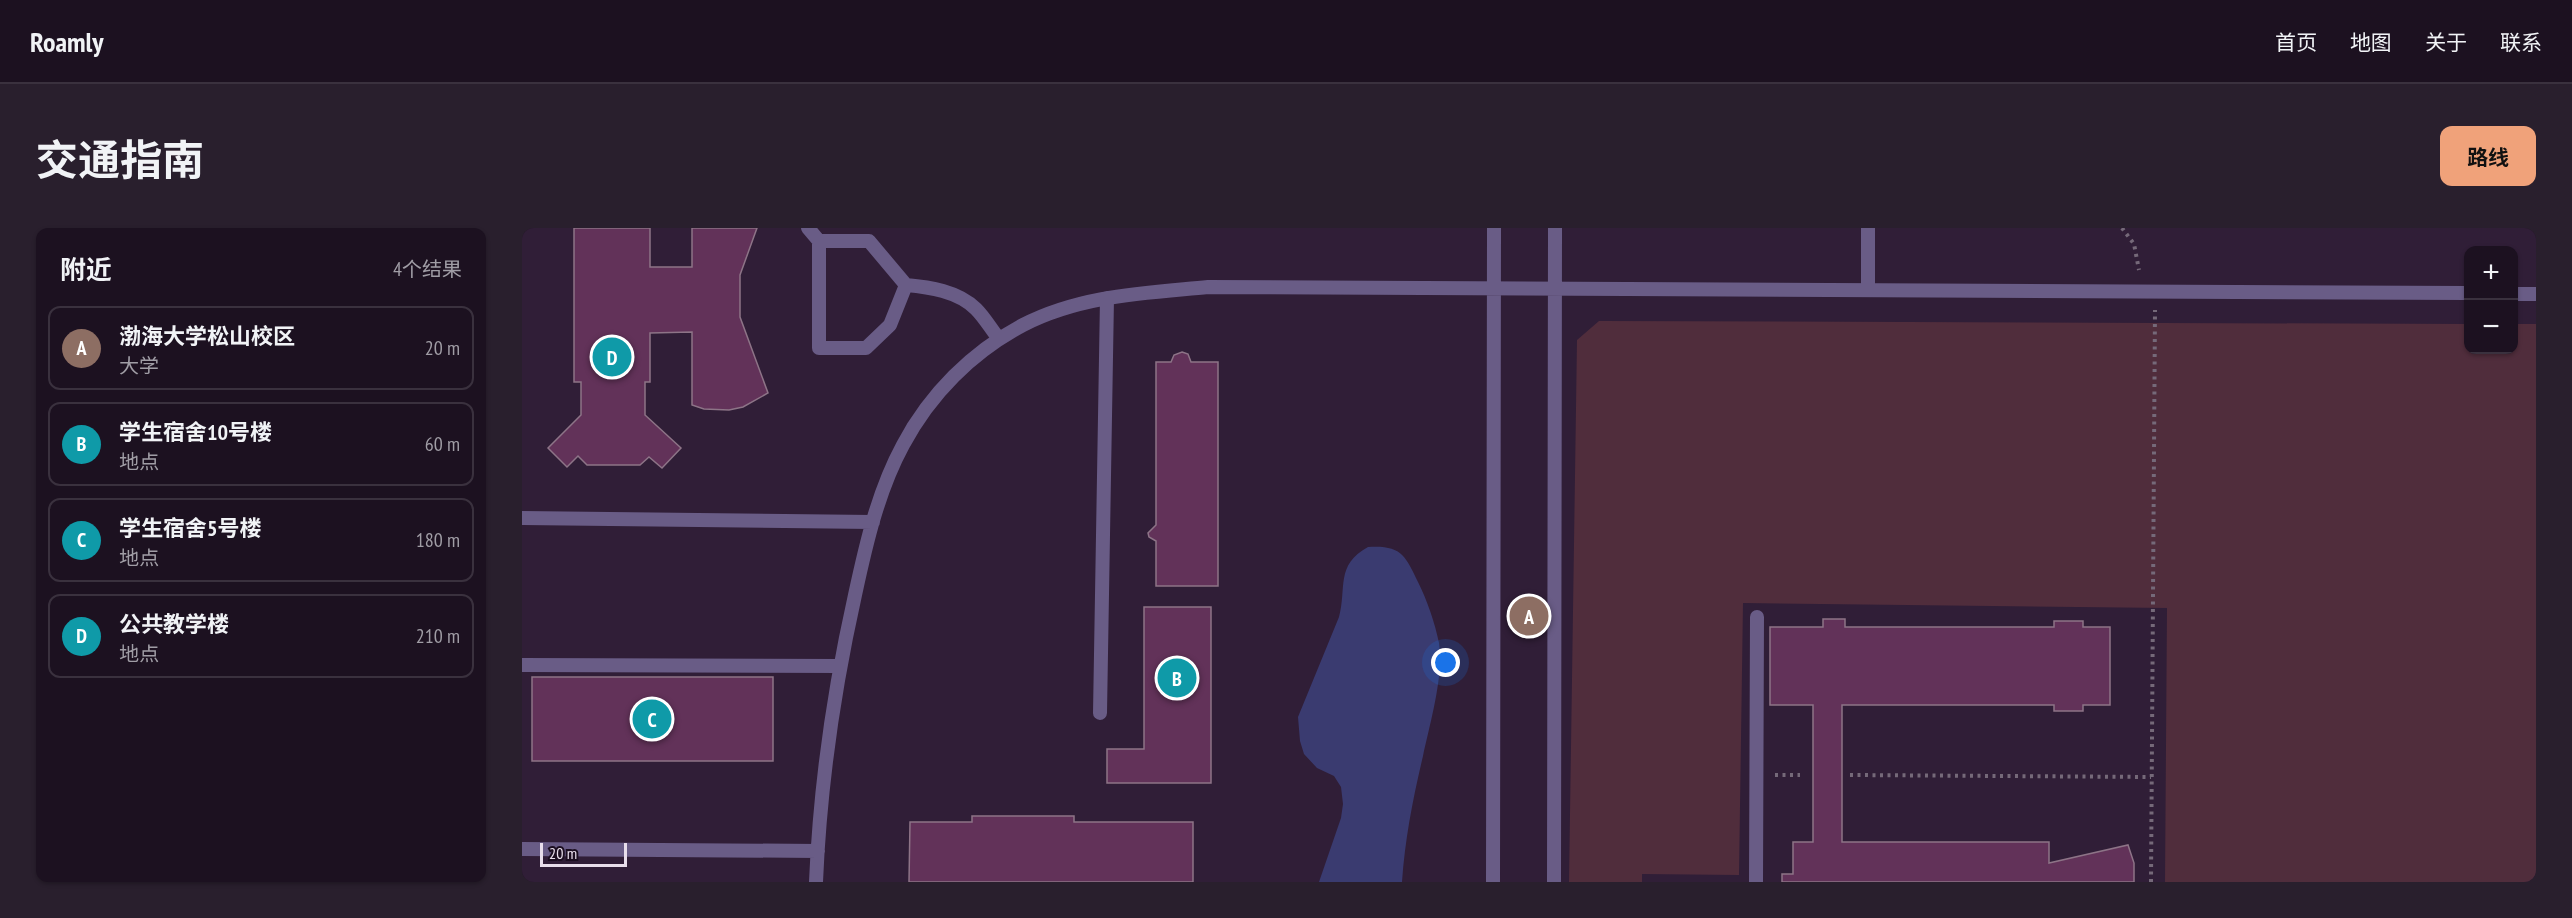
<!DOCTYPE html>
<html lang="zh">
<meta charset="utf-8">
<style>
:root{--surface:#1c1120;--page:#291f2d;--text:#f1f3f6;--muted:#a09da5;--line:#3a313e;--accent:#f0a27a}
body{margin:0;font-family:"PT Sans Narrow","Noto Sans SC",sans-serif;background:var(--page);color:var(--text)}
.controls{position:absolute;right:18px;top:18px;display:grid;overflow:hidden;border-radius:12px;box-shadow:0 2px 4px #0004}
.controls button{width:54px;height:54px;display:grid;place-items:center;padding:0;border:0;border-bottom:2px solid var(--line);background:var(--surface);color:var(--text);font:30px sans-serif}
.scale{position:absolute;left:18px;bottom:15px;width:87px;box-sizing:border-box;padding-left:6px;border:3px solid #e8deeb;border-top:0;font-size:16px;line-height:21px;white-space:nowrap;color:#e8deeb;-webkit-text-stroke:4px #1b0e20;paint-order:stroke}
.you{position:absolute;left:924px;top:435px;width:21px;height:21px;margin:-15px;border:4px solid #fff;border-radius:50%;background:#1a73e8;box-shadow:0 0 0 9px #1a73e833}
.badge{display:grid;place-items:center;width:39px;height:39px;border-radius:50%;background:var(--accent);color:#fff;font-size:20px;font-weight:700}
.pin{position:absolute;translate:-50% -50%;border:3px solid #fff;box-shadow:0 2px 6px #0006}
.list{margin:0;padding:0;list-style:none}
h2{display:flex;justify-content:space-between;align-items:center;height:78px;margin:0;padding:0 24px;font-size:26px}
h2 small{font-size:20px;font-weight:400;color:var(--muted)}
.list li{display:grid;grid-template-columns:39px 1fr auto;gap:18px;align-items:center;box-sizing:border-box;height:84px;margin:0 12px 12px;padding:0 12px;border:2px solid var(--line);border-radius:12px}
.list b{display:block;font-size:22px;white-space:nowrap}
.list p{margin:0;font-size:20px;white-space:nowrap;color:var(--muted)}
.list em{font-size:20px;font-style:normal;color:var(--muted)}
.map{position:relative;flex:none;width:2014px;height:654px;overflow:hidden;border-radius:12px}
header{display:flex;align-items:center;gap:36px;box-sizing:border-box;height:84px;padding:0 30px;background:var(--surface);border-bottom:2px solid var(--line)}
header strong{font-size:28px}
nav{display:flex;gap:33px;margin-inline-start:auto;font-size:21px}
.intro{display:flex;align-items:center;justify-content:space-between;box-sizing:border-box;height:144px;padding:0 36px}
h1{margin:0;font-size:42px}
.button{padding:15px 27px;border-radius:12px;background:var(--accent);color:#111;font-size:21px;font-weight:700}
main{display:flex;gap:36px;padding:0 36px}
aside{flex:1;background:var(--surface);border-radius:12px;box-shadow:0 2px 4px #0004}
.map>svg:first-child{display:block}
.built{fill:#301e37;fill-rule:evenodd}
.green{fill:#502d3c}
.water{fill:#3a3b70}
.building{fill:#623259;stroke:#8d7487;stroke-width:1.5}
.lines{fill:none;stroke-linecap:round;stroke-linejoin:round}
.path{stroke:#756979;stroke-width:4;stroke-dasharray:3 4.5;stroke-linecap:butt}
.service{stroke:#695c86;stroke-width:14}
</style>
<header>
<strong>Roamly</strong>
<nav><a>首页</a><a>地图</a><a>关于</a><a>联系</a></nav>
</header>
<div class="intro"><h1>交通指南</h1><a class="button">路线</a></div>
<main>
<aside>
<h2>附近<small>4个结果</small></h2>
<ul class="list">
<li><span class="badge" style="background:#8d6e63">A</span><div><b>渤海大学松山校区</b><p>大学</p></div><em>20 m</em></li>
<li><span class="badge" style="background:#0f9aa8">B</span><div><b>学生宿舍10号楼</b><p>地点</p></div><em>60 m</em></li>
<li><span class="badge" style="background:#0f9aa8">C</span><div><b>学生宿舍5号楼</b><p>地点</p></div><em>180 m</em></li>
<li><span class="badge" style="background:#0f9aa8">D</span><div><b>公共教学楼</b><p>地点</p></div><em>210 m</em></li>
</ul>
</aside>
<div class="map">
<svg width="2014" height="654" viewBox="0 0 2014 654">
<rect width="100%" height="100%" fill="#25172a"/>
<path class="built" d="M0,0H2014V654H0ZM1946,22H1992V122H1946Z"/>
<path class="green" d="M1077,93L1946,96V122H1992V96H2014V654H1643L1645,380L1221,375L1217,647L1120,646V654H1047L1055,112Z"/>
<path class="water" d="M846,319C879,317 883,327 896,354C905,372 913,395 917,415C922,448 908,495 901,528C891,570 883,611 880,654H797L819,590L821,576L819,559L812,548L795,540L782,526L778,513L776,489L817,389C825,360 813,337 846,319Z"/>
<path class="building" d="M52,0H128V39H170V0H235L218,47V89L246,165L221,179L207,182L182,181L170,177V104L128,105V154H123V187L159,220L140,240L127,229L118,237H65L56,228L45,239L26,220L59,187V154H52Z
M660,124L666,126L669,134H696V358H634V313L627,309L626,305L634,297V134H649L652,127Z
M622,379H689V555H585V521H622Z
M1301,391H1323V399H1532V393H1561V399H1588V477H1561V483H1532V477H1320V614H1527V635L1606,617L1612,635V654H1260V646H1271V614H1291V477H1248V399H1301Z
M10,449H251V533H10Z
M450,588H552V594H671V654H387L388,594H450Z"/>
<g class="lines">
<path class="path" d="M1600,0L1612,16L1617,42
M1253,547H1278
M1328,547L1629,549
M1629,654L1633,82"/>
<path class="service" d="M286,0L297,13
M1346,0V62
M384,57L368,97L344,120H297V13H347L384,57C407,59 436,63 454,81C463,90 469,101 477,111
M1992,66H2014
M0,290L351,294
M0,437L318,438
M578,485L585,70
M0,621L296,623
M294,654C298,557 312,461 333,367C344,316 356,263 381,217C408,166 450,124 501,97C559,67 624,65 686,59L1946,65
M971,654L972,0
M1032,654L1033,0
M1234,654L1235,389"/>
</g>
</svg>
<div class="controls">
<button>+</button>
<button>−</button>
</div>
<div class="scale">20 m</div>
<div class="you"></div>
<div class="pin badge" style="left:1007px;top:388px;background:#8d6e63">A</div>
<div class="pin badge" style="left:655px;top:450px;background:#0f9aa8">B</div>
<div class="pin badge" style="left:130px;top:491px;background:#0f9aa8">C</div>
<div class="pin badge" style="left:90px;top:129px;background:#0f9aa8">D</div>
</div>
</main>
